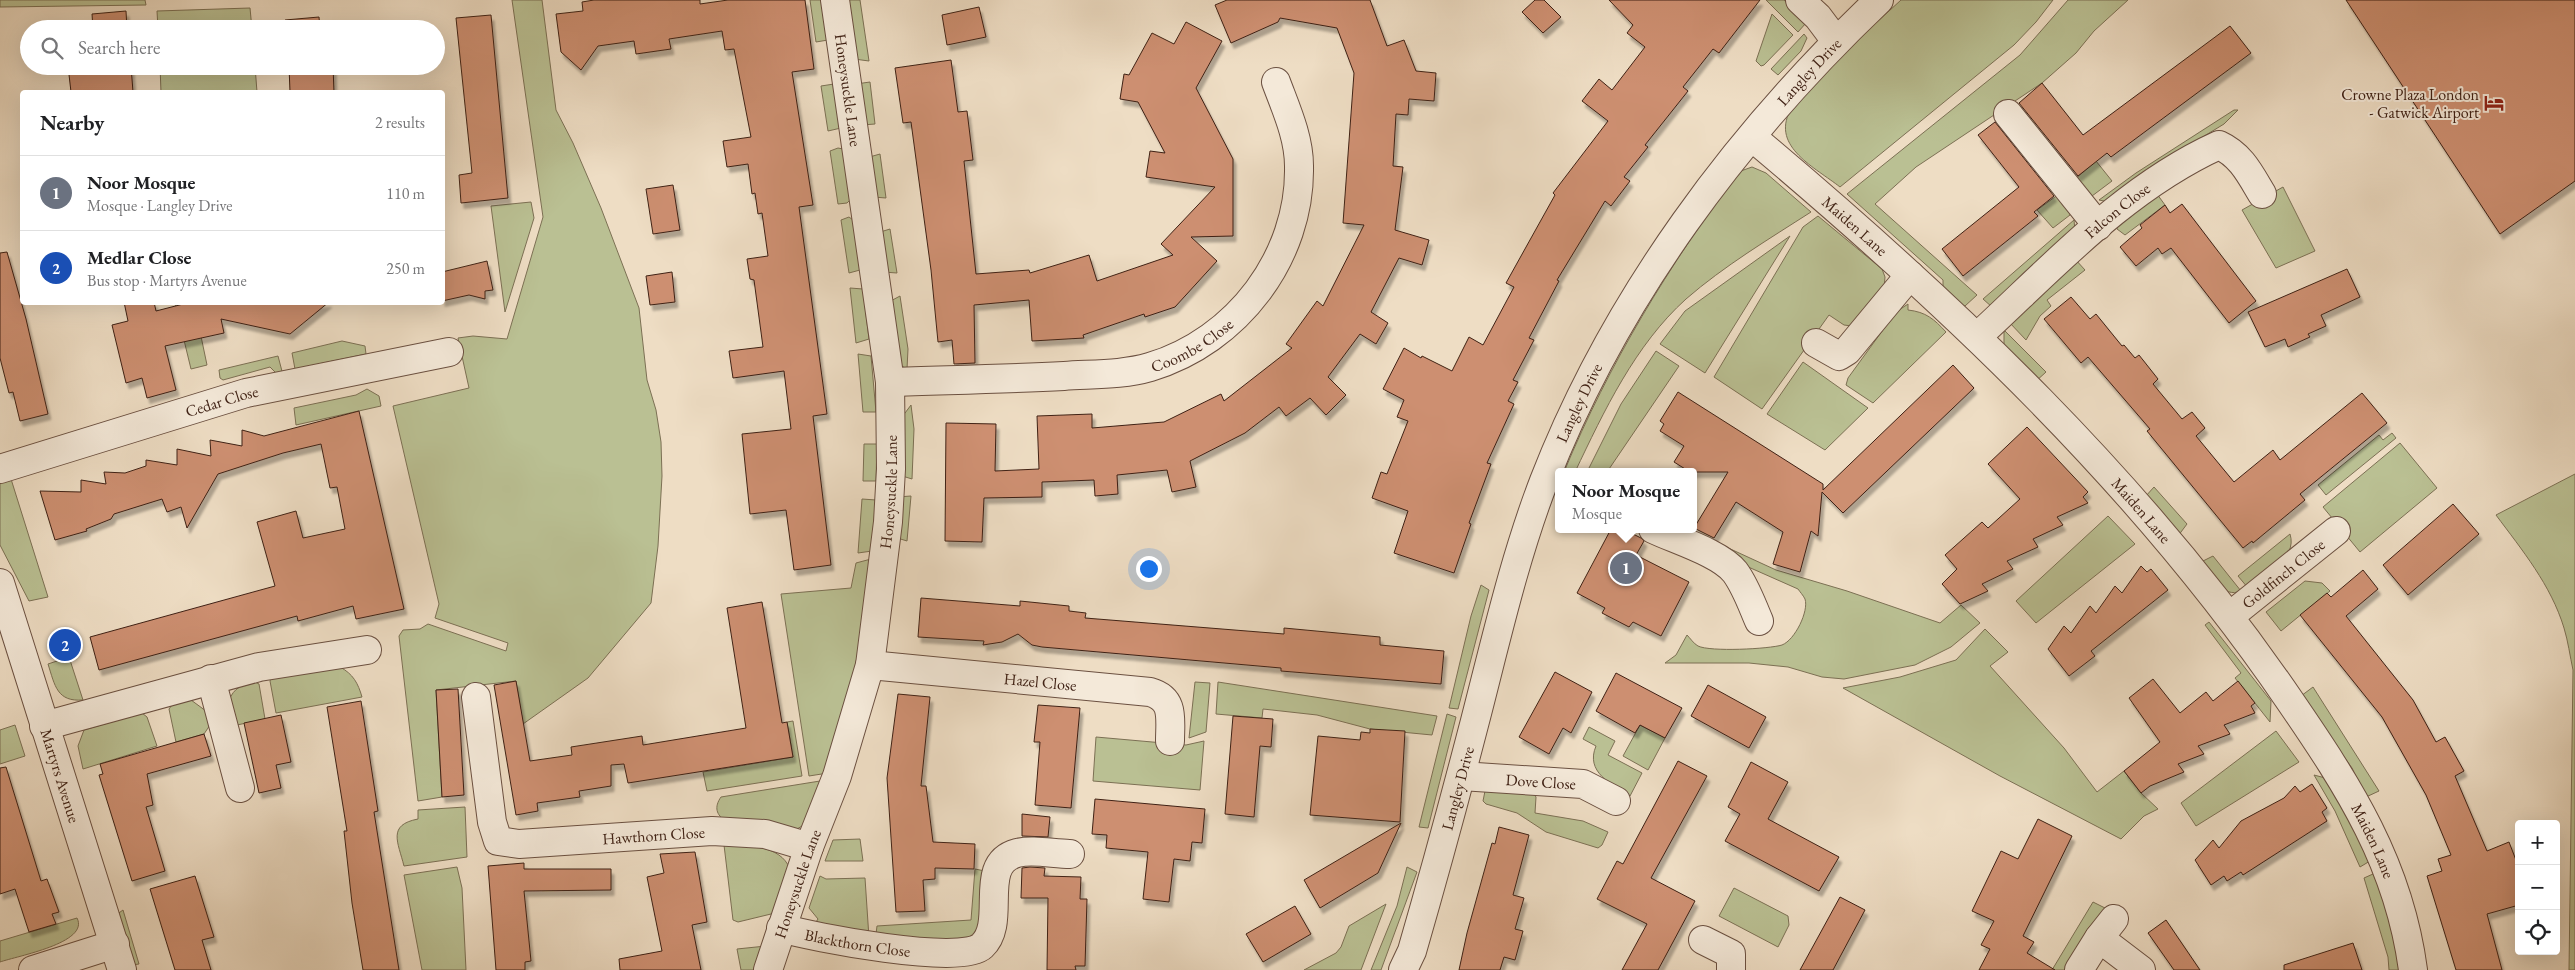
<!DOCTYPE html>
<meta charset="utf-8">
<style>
:root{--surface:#fff;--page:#f2f2f2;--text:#202124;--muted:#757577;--line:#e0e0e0;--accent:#0f766e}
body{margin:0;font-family:"EB Garamond",serif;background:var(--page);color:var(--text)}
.controls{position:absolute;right:15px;bottom:15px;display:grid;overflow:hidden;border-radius:5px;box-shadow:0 5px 20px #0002}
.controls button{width:45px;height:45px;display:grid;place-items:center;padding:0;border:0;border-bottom:1px solid var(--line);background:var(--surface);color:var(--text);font:25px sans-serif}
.you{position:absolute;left:1148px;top:568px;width:18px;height:18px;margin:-12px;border:4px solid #fff;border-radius:50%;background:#1a73e8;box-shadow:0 0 0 8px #1a73e833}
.badge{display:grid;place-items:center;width:32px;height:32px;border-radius:50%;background:var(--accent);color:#fff;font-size:16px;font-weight:700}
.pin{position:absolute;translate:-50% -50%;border:2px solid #fff;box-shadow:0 1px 5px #0006}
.popup{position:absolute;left:1555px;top:468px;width:142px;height:65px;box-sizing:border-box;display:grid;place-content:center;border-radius:5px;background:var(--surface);filter:drop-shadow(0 1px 4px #0005);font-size:16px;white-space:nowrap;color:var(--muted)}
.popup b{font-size:19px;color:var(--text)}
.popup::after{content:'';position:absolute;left:50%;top:100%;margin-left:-10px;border:10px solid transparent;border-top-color:var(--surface)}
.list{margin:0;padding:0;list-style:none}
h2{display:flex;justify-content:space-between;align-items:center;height:65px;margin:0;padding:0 20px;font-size:21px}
h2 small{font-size:16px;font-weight:400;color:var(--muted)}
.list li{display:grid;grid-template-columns:32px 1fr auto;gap:15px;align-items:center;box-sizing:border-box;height:75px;padding:0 20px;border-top:1px solid var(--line)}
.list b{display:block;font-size:19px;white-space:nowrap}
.list p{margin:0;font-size:16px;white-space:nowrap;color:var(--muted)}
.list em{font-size:16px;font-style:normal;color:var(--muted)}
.icon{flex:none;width:28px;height:28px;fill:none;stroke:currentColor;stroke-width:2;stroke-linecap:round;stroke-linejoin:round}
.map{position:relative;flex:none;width:2575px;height:970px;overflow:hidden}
.search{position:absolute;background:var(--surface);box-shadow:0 5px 20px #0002;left:20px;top:20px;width:425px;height:55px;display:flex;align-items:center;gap:12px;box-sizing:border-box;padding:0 18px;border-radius:28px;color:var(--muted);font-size:19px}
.panel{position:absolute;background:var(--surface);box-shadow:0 5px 20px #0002;left:20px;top:90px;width:425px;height:215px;border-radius:5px}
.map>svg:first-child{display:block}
.green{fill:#bac093;stroke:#7c7054}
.building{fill:#cd8f71;stroke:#3f2115;filter:url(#shadow)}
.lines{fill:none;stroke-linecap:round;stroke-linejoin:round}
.minor-casing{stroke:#6b5041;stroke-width:30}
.minor{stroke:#f4e9d9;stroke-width:28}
.labels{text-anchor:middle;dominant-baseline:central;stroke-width:4;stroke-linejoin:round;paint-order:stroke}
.street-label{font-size:16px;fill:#3f2115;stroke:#f4e9d9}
.poi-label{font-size:16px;fill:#3f2115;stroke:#f4e9d9;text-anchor:end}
</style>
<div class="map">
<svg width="2575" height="970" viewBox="0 0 2575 970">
<defs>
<filter id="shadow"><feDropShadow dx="3" dy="5.5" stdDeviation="1" flood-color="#0004"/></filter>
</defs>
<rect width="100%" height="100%" fill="#eeddc4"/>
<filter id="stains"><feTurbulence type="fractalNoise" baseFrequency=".004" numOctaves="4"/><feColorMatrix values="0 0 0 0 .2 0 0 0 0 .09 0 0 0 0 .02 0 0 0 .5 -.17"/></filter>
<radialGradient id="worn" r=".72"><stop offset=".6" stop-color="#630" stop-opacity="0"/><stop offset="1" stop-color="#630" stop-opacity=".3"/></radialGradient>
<path class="green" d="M0,0H145L146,5L0,7Z
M512,0H542L556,110L573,143L601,208L639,308L647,380L656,410L661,442L662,476L658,546L651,603L588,678L523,724L516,681L436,690L442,797L418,801L399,636L403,630L420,629L428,624L506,651L508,643L435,618L439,604L393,406L469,388L458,338L473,336L507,339L543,217Z
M810,0H825L828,40L816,42Z
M846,0H860L869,61L854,59Z
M1766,0H1784L1806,23L1798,32Z
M1901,0H2053L2036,22L2014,45L1840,187C1816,168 1771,147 1790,111L1840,56Z
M2068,0H2128L2094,31L2076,53L2042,83L1916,167L1875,204L1977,295L1965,306L1959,305L1943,291V280L1847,194L2020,55Z
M250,8L252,29H158L157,11Z
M1772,14L1793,35L1764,65L1761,66L1756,61Z
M1804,34L1807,38L1801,51L1778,75L1771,69Z
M160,66H255L257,92H161Z
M870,82L875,124L862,125L856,84Z
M834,84L841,128L828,131L821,86Z
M2234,110H2238L2224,124L2183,149L2109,202L2099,200L2136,173Z
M838,148L843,149L851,199L847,203L838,204L830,151Z
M880,154L886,198L873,197L866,158Z
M2096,161L2112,181L2092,196L2075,179Z
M1752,167L1766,173L1811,212C1769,239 1724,266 1686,299C1635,345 1604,411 1575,472H1564C1609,363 1669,266 1738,172Z
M2283,187L2315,251L2276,268L2242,210Z
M2059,194L2070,208V215L2053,228L2037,210Z
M2157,194L2165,205L2125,235L2117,229V224Z
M531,202L534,218L505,312L491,206Z
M1818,216L1882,269L1885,277L1884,289L1852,326L1844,325L1829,315L1762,409L1714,377L1803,227Z
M849,217L853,220L860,270L849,273L841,220Z
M2074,220L2075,231L1992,307L1983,299Z
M890,229L897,273L883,272L877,233Z
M1790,236L1705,373L1660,344L1685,311Z
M2075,259L2085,270L2047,300L2051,306L2040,316L2026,340L2009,322Z
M850,288L863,289L869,339L856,343Z
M900,296L908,349L907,369L900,365L887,303Z
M175,303H194L207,365L191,369Z
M1908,304V310C1926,312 1934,319 1946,332L1873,403L1846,385L1848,378L1896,312Z
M2004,330L2046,372L2035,382L2004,346Z
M342,341L365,346L366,354L295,369L292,353Z
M1656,351L1679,366L1607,472H1587L1621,404Z
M858,354L871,356L876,412H863Z
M278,356L283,375L279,376L270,367L223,380L220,378L219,370Z
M1803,362L1868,408L1825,450L1767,414Z
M367,389L379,396L381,406L296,425L294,408L356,395Z
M911,405L914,429L912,479L899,475L902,417Z
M2392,433L2396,438L2326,495L2318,485L2379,435L2383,440Z
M2400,443L2437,488L2360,552L2323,507Z
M864,444H877L876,481H863Z
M2575,474V970H2569L2573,670C2570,656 2568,641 2564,628C2551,585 2522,550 2496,515Z
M11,479L48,597L29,601L0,545V482Z
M2154,487L2187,524L2178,536L2145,497Z
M911,496L907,541L894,537L897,497Z
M862,499L876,500L872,551L858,553Z
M2108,516L2135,544L2036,623L2016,601Z
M1687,529L1776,570L1847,591L1940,623L1961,605L1980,623L1951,647L1915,665L1844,679L1822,677L1788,667L1749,663H1665L1676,655L1687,635C1690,638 1694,644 1698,646C1710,652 1769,649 1782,645C1795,640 1809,611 1805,599C1803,595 1800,592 1798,589L1728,558Z
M2290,534C2298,559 2264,575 2248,588L2238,576Z
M2213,556L2241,591C2223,599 2210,575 2199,563Z
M871,559L859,657L828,773L809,776L781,594L851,588L856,563Z
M2305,581L2322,583L2330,591L2281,631L2266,612Z
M1481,585L1489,590L1458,709L1449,708L1471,616Z
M2209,622L2271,701L2270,722L2235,678L2241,673L2205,625Z
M1985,629L2008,652L1990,666L2064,748L2097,792L2124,771L2141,793L2158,809L2144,816L2121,839L2000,776L1843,688L1900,677L1956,660Z
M69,657L83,700C57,702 55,686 48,664Z
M340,667C353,674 358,683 362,697L276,713L270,681L272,675Z
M253,681L259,684L265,719L237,725L227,706C232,690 237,687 253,681Z
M1195,682L1210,683L1206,732L1189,738Z
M1218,682L1437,716L1432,735L1370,729L1317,715L1263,709L1262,718L1216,714Z
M2313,687L2379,791L2366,797L2352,768L2301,696Z
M191,700L206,711L210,725L204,734L176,742L169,709L172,705Z
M142,713L147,717L157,746L83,769L78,746L84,730Z
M1447,714L1456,717L1428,828L1419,827Z
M793,721L802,776L707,791L703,772L793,757L787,722Z
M15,725L25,756L0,764V730Z
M1640,725L1665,738L1648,770L1623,756Z
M1589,727L1615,741L1608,755L1642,773L1630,796C1611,784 1585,772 1596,746L1583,739Z
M2276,731L2299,762L2196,826L2181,803Z
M1096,737L1186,745L1204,741L1200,790L1093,781Z
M2314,775L2329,779L2370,861L2360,867L2335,811Z
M820,781L807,823L797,829L726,821C716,815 714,807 721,797Z
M1485,791L1534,794L1536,797L1535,813L1583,821L1608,832L1602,845L1598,848L1546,832L1517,813L1486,804L1483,801Z
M465,807L467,857L404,866C398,842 387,825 418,819V810Z
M860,839L863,861H825L833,840Z
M724,845C747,846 780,844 790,869L776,910L771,914L738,922L733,920Z
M457,867L462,888L466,970H422L404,875Z
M1407,867L1417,872L1381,970H1371L1397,906Z
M975,869L985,871C984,895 990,928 964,940L885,941L876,934L877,926L971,920Z
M2373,874L2378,877L2403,970H2389L2388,957L2364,878Z
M820,876L826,879L865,878L869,938L814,925L818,919L809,908Z
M1734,888L1788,916L1789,925L1778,947L1719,916Z
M2093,902L2105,908L2068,970H2052Z
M1386,904L1361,970H1304L1336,953L1341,947L1349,926Z
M123,910L139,964L132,965L116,915Z
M77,918C90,943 17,956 0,962V941Z
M766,946L759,970H741L737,949Z"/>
<path class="building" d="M594,0H700V4L728,0H805L814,69L792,72L813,205L799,207L827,414L813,416L831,565L794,570L786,510L750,514L742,434L791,429L784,371L733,378L729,351L763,347L754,280L750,279L747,259L768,256L762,213L758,214L755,193L752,194L748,164L727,167L723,141L751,137L734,49L725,50L722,31L669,39L671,49L636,54L634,41L598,46L581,70L561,52L556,14L583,11L582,2Z
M1227,0H1370L1387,46L1404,40L1416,71L1436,73L1434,101L1409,99L1408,115L1396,114L1393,166L1403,167L1395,230L1429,240L1422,265L1399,258L1371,312L1388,323L1376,344L1360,334L1328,377L1346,395L1326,415L1310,398L1286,416L1279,407L1245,433L1190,461L1196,487L1172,492L1167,470L1117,475L1118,494L1095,496L1094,480L1042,482V497L984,498L982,542L945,541L946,423L996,424L995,471L1039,469L1037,416L1092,414V428L1164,422L1221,394L1224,401L1292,348L1286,344L1317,301L1323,306L1364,225L1343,223L1354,73L1337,28L1280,18L1278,22L1231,43L1215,5Z
M1535,0H1544L1561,17L1543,33L1522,12Z
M1609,0H1760L1719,53L1713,49L1683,87L1688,91L1645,145L1648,147L1624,177L1630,181L1611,206L1605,201L1557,280L1559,281L1529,338L1534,340L1513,380L1518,382L1508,401L1514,404L1487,463L1491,464L1469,523L1471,524L1454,573L1394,553L1408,511L1372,498L1381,472L1387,474L1408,421L1397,417L1404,400L1383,389L1404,348L1421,358L1422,356L1452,371L1469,337L1483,345L1514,287L1506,283L1555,195L1553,193L1608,121L1582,101L1599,79L1612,90L1645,47L1627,33L1633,25Z
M2346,0H2575V181L2500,234Z
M979,7L986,37L947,45L942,15Z
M126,11L127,29H93L92,14Z
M491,15L508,198L461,203L459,175L472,173L456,18Z
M319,17L320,29H286L285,20Z
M1186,22L1222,41L1196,88L1233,159V236L1191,237L1217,261L1175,307L1145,317L1144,314L1083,335L1084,338L1032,341L1029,300L974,305L975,363L954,364L952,340L938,342L931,270L911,122L903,123L895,68L951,60L958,112L967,111L973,160L964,161L976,274L1029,270L1030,273L1089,255L1097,281L1173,255L1161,244L1215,187L1146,177L1150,151L1165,153L1138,102L1120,99L1124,74L1129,75L1152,33L1174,44Z
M2230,26L2251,53L2111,157L2107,153L2078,176L2019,103L2042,83L2083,135Z
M68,66H131L133,92H71Z
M289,66H333L334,92H290Z
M1995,122L2054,196L2034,212L2038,216L1963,276L1942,249L2019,187L1978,135Z
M673,185L680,230L653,234L646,189Z
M2182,204L2256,301L2229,323L2171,248L2162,254L2158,248L2136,266L2120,247L2142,228L2140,225L2165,205L2170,213Z
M7,252L26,319L48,414L20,421L13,392L9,393L0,358V253Z
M487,261L493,290L485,291V299L469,295L442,301V272Z
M2347,269L2360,297L2321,315L2326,326L2308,334L2310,337L2288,347L2285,339L2265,347L2248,312Z
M672,272L675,302L650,305L646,276Z
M2071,297L2090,319L2096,314L2122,346L2124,345L2135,358L2139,355L2158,379L2153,384L2182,419L2192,412L2205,428L2196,436L2234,482L2273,450L2280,460L2362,393L2387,423L2300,494L2305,500L2253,543L2252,541L2243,548L2147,431L2150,429L2088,357L2081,363L2044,319Z
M124,302H154L156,311L191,302H329L290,334L221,319L224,333L165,346L176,390L147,398L142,378L126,383L112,325L128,321Z
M1953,365L1974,388L1843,513L1822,492L1818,536L1811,531L1800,572L1773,564L1783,532L1736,502L1714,538L1694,528L1728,472H1690L1674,462L1684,446L1660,431L1664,424L1660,421L1678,392L1823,484V490Z
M359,411L404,609L356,619L353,606L298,621L297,616L99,670L90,637L275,586L257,522L296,511L303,538L345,529L337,487L330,488L321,444L283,453L218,474L187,528L181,507L167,512L162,499L114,514L111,519L86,529L87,531L55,540L40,491L81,492V480L106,484L104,472L125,473L146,466V460L177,465V449L211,456L210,440L242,446V430L264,436Z
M2027,427L2088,492L2083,497L2088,503L2057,517L2063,525L2033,539L2038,547L2007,561L2013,569L1982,584L1988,591L1960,604L1942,584L1957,569L1945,555L1982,522L1988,528L2020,499L1988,464Z
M2453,504L2479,534L2408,595L2383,565Z
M1611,529H1623L1641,538L1644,541L1636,555L1689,582L1661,636L1633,622L1629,627L1602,613L1605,608L1577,593Z
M2141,566L2147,572L2151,569L2168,590L2091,651L2095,656L2069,676L2048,649L2064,626L2071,633L2090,606L2096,613L2115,586L2122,593Z
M2363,570L2378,589L2346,616L2413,700L2436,742L2445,737L2464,771L2455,776L2487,851L2509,842L2519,868V905L2487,914L2502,970H2456L2427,876L2442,871L2438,859L2451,855L2426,795L2382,717L2300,615L2327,593L2331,597Z
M921,598L1020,606V601L1069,606V611L1086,613L1085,618L1284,634V628L1380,637V645L1444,651L1441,684L1281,671V668L1042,647L1032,645L1018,634L1002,642L983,645L984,641L918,637Z
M762,602L782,723L787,722L793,757L628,783L624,764L611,765V786L579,791L580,797L537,803L538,811L516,815L494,685L516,681L530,761L572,755L571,747L642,736L643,745L746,728L727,608Z
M1555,672L1592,692L1571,733L1563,728L1549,754L1519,737Z
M1616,673L1682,708L1665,738L1640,725L1635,733L1596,711Z
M2153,679L2180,713L2206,692L2213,701L2238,681L2255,703L2251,706L2255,713L2224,725L2230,734L2198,746L2204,754L2178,764L2184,772L2150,786L2141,793L2124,771L2160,742L2129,698Z
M1708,685L1766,717L1749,748L1691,716Z
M458,689L464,795L442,797L436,690Z
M898,694L930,697L921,786H926L933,842L975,844L974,869L935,868V879L923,880L925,911L896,912L887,778Z
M361,701L378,811L374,812L399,970H363L352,903L344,831H347L327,707Z
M1038,705L1080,708L1071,808L1035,805L1040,742H1034Z
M281,715L291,762L276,765L281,788L259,793L244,723Z
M1233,716L1273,719L1271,747L1260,746L1254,817L1225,814Z
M1370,729L1405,731L1400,822L1310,815L1318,736L1360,740L1361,732L1370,733Z
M204,734L211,756L147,774L153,805L146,807L165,871L132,881L99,775L103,774L100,764Z
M1678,761L1707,776L1651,878L1695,901L1658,970H1622L1647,924L1597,899L1617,861L1623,864Z
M1751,762L1788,782L1768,819L1839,857L1819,891L1725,841L1740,814L1728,807Z
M6,767L41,881L47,879L59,912L52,914L56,924L29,932L15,889L0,894V768Z
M2312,784L2327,808L2322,812L2327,821L2243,875L2241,872L2227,881L2224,876L2211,885L2195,860L2213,840L2219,848L2241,821L2284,798L2295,786L2300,792Z
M1095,799L1205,809L1202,843L1192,842L1190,861L1174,859L1169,902L1143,899L1148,852L1106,848L1107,835L1092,834Z
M1022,814L1050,817L1048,837L1022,836Z
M2038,819L2072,836L2023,936L2034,942L2027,953L2055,970H1979L1990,949L1981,945L1994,921L1972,911L2001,851L2018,859Z
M1401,823L1378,873L1320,908L1304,880Z
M1499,827L1529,835L1513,895L1524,898L1515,929L1523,931L1515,960L1504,957L1500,970H1459L1467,933L1492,843L1495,844Z
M695,852L707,922L692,925L701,970H620L619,959L662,951L647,877L664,873L660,854Z
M524,863V869H611V890L524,891L531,961L525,962V970H496L488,866Z
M1030,867L1045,868L1044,876L1081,877L1080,899H1087L1085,966H1075L1076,970H1047L1048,898H1021L1022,868Z
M195,876L214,937L202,940L211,970H175L150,889Z
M1840,897L1865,910L1833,970H1800Z
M1295,906L1311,934L1263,962L1246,934Z
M2166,920L2200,970H2174L2148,933Z
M2353,943L2362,970H2284V965Z"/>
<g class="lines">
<defs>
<g id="minor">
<path d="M1800,0L1818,17L1836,41"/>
<path d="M2008,114L2098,226"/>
<path id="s1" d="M1752,137C1951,304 2143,485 2290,701C2349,787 2399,864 2413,970"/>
<path id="s2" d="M1977,337C2052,268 2124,188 2219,145C2241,155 2250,174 2262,194"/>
<path d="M1816,343L1839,356L1847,351L1910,275"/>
<path id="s3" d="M890,382C948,380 1006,379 1064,376C1092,374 1123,375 1150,367C1237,341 1301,257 1299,166C1299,137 1286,109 1276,82"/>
<path id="s4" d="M0,469L246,393L449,352"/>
<path d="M1653,529C1676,540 1720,553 1735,572C1746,587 1752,605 1759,621"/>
<path id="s5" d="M0,583L122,970"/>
<path id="s6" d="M2230,616L2336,531"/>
<path id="s7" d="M870,665L1150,692C1175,699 1170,719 1170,741"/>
<path d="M211,679L240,788"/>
<path id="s8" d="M476,697L492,822L498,841L519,844L712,831L765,834L809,847"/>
<path d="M44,726L259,667L367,650"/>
<path id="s9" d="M1461,776L1583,784L1616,801"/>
<path id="s10" d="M781,928C812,937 961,966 982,946C1008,922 976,864 1017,853C1033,849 1054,854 1070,854"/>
<path d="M2099,938L2141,970"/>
<path d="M1703,940L1731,954V970"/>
<path d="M33,970L115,944"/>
<path id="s11" d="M768,970L809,847L837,776L870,665L888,522L891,469L890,382L835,0"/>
<path id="s12" d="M1403,970L1412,951C1434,875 1455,798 1475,721C1496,640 1514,559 1544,481C1615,298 1737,135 1879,0"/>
<path d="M2079,970L2099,938L2114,919"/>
</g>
</defs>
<use href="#minor" class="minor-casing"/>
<use href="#minor" class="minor"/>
</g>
<defs>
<symbol id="hotel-bare" viewBox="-9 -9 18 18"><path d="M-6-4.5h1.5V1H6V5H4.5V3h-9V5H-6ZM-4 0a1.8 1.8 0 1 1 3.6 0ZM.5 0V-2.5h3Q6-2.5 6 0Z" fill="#8f2418" stroke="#f4e9d9" stroke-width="2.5" paint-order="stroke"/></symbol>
</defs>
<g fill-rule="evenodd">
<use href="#hotel-bare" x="2480" y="89" width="28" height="28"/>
</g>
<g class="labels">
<g class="street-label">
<text stroke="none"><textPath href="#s12" startOffset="1000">Langley Drive</textPath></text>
<text transform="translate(848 90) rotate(82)">Honeysuckle Lane</text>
<text stroke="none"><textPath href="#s2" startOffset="189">Falcon Close</textPath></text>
<text stroke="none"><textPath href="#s1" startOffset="136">Maiden Lane</textPath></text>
<text stroke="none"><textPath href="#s3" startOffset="308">Coombe Close</textPath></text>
<text stroke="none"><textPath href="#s4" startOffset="232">Cedar Close</textPath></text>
<text stroke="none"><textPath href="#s12" startOffset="595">Langley Drive</textPath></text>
<text stroke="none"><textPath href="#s11" startOffset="496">Honeysuckle Lane</textPath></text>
<text stroke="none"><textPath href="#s1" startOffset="540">Maiden Lane</textPath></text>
<text stroke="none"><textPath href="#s6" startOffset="68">Goldfinch Close</textPath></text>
<text stroke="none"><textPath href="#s7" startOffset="171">Hazel Close</textPath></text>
<text stroke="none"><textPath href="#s5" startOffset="202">Martyrs Avenue</textPath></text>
<text stroke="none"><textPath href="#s9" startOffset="80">Dove Close</textPath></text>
<text stroke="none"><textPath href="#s12" startOffset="190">Langley Drive</textPath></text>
<text stroke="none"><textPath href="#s8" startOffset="302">Hawthorn Close</textPath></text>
<text stroke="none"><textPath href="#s1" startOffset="945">Maiden Lane</textPath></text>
<text stroke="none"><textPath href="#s11" startOffset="91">Honeysuckle Lane</textPath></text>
<text stroke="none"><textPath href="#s10" startOffset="78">Blackthorn Close</textPath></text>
</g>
<g class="poi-label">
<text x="2479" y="94">Crowne Plaza London<tspan x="2479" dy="18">- Gatwick Airport</tspan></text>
</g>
</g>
<rect width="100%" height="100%" filter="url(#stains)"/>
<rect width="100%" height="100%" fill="url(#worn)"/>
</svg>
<div class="controls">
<button>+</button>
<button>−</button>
<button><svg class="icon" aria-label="locate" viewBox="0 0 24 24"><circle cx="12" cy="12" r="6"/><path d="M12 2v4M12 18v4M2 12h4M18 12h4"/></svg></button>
</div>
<div class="you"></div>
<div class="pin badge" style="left:1626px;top:568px;background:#6b7280">1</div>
<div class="popup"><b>Noor Mosque</b>Mosque</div>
<div class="pin badge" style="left:65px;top:645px;background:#1a4fb4">2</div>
<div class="search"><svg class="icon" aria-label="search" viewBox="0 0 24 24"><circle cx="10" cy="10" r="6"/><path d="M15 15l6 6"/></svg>Search here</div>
<section class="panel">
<h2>Nearby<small>2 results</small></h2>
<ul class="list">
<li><span class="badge" style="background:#6b7280">1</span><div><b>Noor Mosque</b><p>Mosque · Langley Drive</p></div><em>110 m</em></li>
<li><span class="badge" style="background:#1a4fb4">2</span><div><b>Medlar Close</b><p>Bus stop · Martyrs Avenue</p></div><em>250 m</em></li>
</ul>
</section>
</div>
